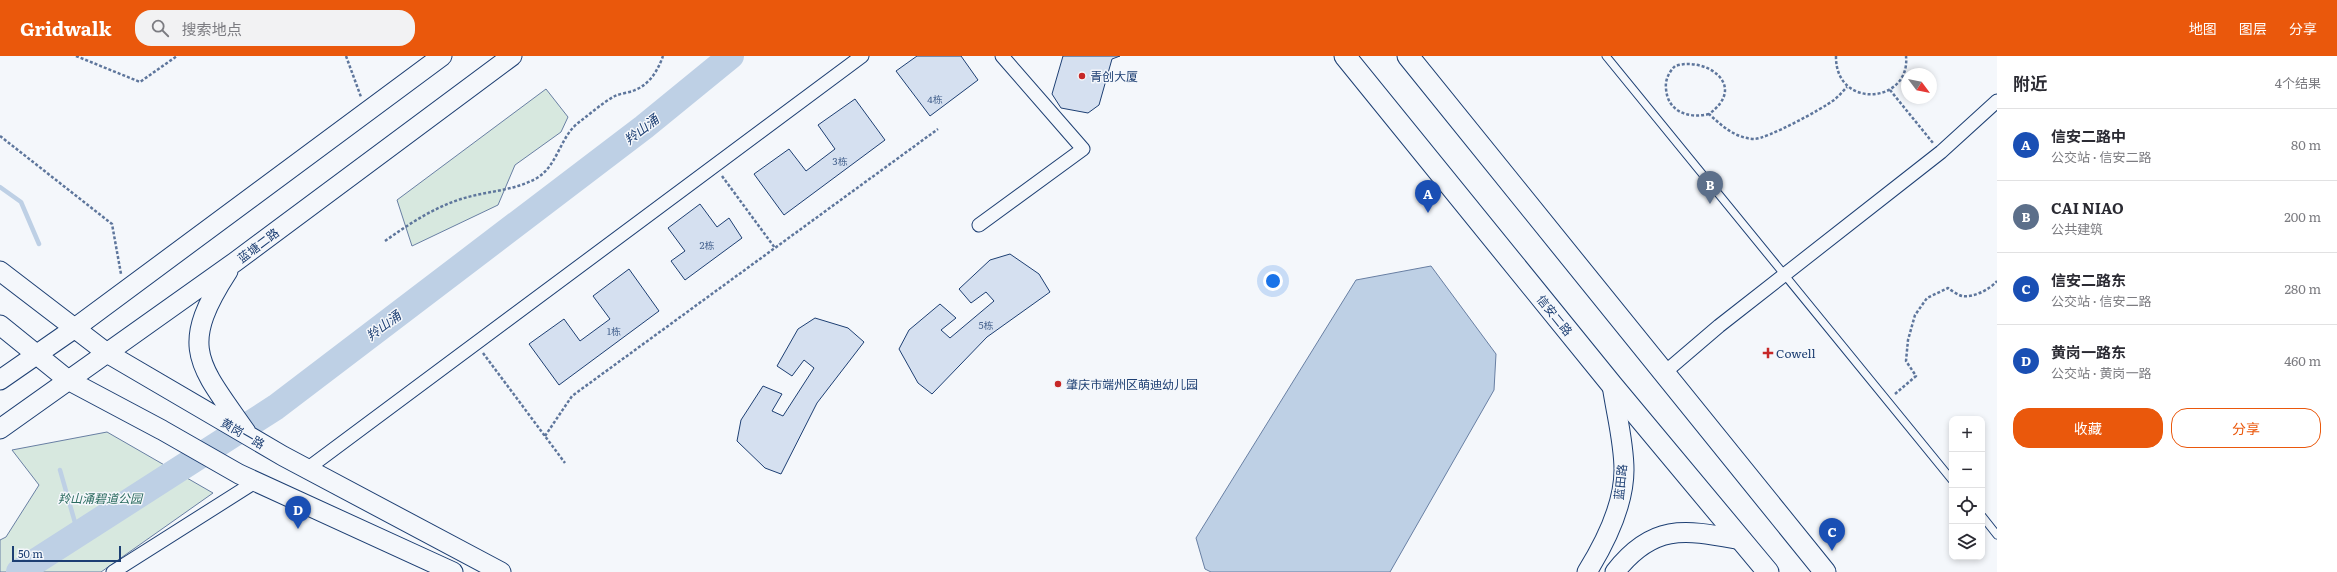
<!DOCTYPE html>
<html lang="zh">
<meta charset="utf-8">
<style>
:root{--surface:#fff;--page:#f2f2f3;--text:#2b2b33;--muted:#7c7c81;--line:#e1e1e2;--accent:#ea580c}
body{margin:0;font-family:Literata,"Noto Sans SC",serif;background:var(--page);color:var(--text)}
.controls{position:absolute;right:12px;bottom:12px;display:grid;overflow:hidden;border-radius:8px;box-shadow:0 2px 6px #0003}
.controls button{width:36px;height:36px;display:grid;place-items:center;padding:0;border:0;border-bottom:1px solid var(--line);background:var(--surface);color:var(--text);font:20px sans-serif}
.compass{position:absolute;left:1901px;top:12px;width:36px;height:36px;border-radius:50%;background:var(--surface);box-shadow:0 2px 6px #0003;rotate:122deg}
.scale{position:absolute;left:12px;bottom:10px;width:109px;box-sizing:border-box;padding-left:4px;border:2px solid #1d3f73;border-top:0;font-size:11px;line-height:14px;white-space:nowrap;color:#1d3f73;-webkit-text-stroke:3px #f4f7fb;paint-order:stroke}
.you{position:absolute;left:1273px;top:225px;width:14px;height:14px;margin:-10px;border:3px solid #fff;border-radius:50%;background:#1a73e8;box-shadow:0 0 0 6px #1a73e833}
.badge{display:grid;place-items:center;width:26px;height:26px;border-radius:50%;background:var(--accent);color:#fff;font-size:13px;font-weight:700}
.pin{position:absolute;translate:-50% -33px;filter:drop-shadow(0 1px 2px #0008)}
.pin::after{content:'';position:absolute;top:21px;width:14px;height:12px;background:inherit;clip-path:polygon(0 0,100% 0,50% 100%)}
.list{margin:0;padding:0;list-style:none}
h2{display:flex;justify-content:space-between;align-items:center;height:52px;margin:0;padding:0 16px;font-size:17px}
h2 small{font-size:13px;font-weight:400;color:var(--muted)}
.list li{display:grid;grid-template-columns:26px 1fr auto;gap:12px;align-items:center;box-sizing:border-box;height:72px;padding:0 16px;border-top:1px solid var(--line)}
.list b{display:block;font-size:15px;white-space:nowrap}
.list p{margin:0;font-size:13px;white-space:nowrap;color:var(--muted)}
.list em{font-size:13px;font-style:normal;color:var(--muted)}
.actions{display:flex;gap:8px;padding:12px 16px}
.actions a{flex:1;padding:9px 0;border:1px solid var(--accent);border-radius:16px;text-align:center;font-size:14px;color:var(--accent)}
.actions .main{background:var(--accent);color:#fff}
.icon{flex:none;width:22px;height:22px;fill:none;stroke:currentColor;stroke-width:2;stroke-linecap:round;stroke-linejoin:round}
.map{position:relative;flex:none;width:1997px;height:516px;overflow:hidden}
header{display:flex;align-items:center;gap:24px;box-sizing:border-box;height:56px;padding:0 20px;background:var(--accent);color:#fff}
header strong{font-size:19px}
nav{display:flex;gap:22px;margin-inline-start:auto;font-size:14px}
.search{width:280px;height:36px;background:var(--page);display:flex;align-items:center;gap:10px;box-sizing:border-box;padding:0 14px;border-radius:16px;color:var(--muted);font-size:15px}
main{display:flex}
aside{flex:1;background:var(--surface)}
.map>svg:first-child{display:block}
.green{fill:#d7e8df;stroke:#687fa3}
.water{fill:#bed0e5;stroke:#687fa3}
.lines{fill:none;stroke-linecap:round;stroke-linejoin:round}
.stream{stroke:#bed0e5;stroke-width:4.5}
.river{stroke:#bed0e5;stroke-width:26}
.building{fill:#d5e0f0;stroke:#1d3f73}
.service-casing{stroke:#1d3f73;stroke-width:9}
.minor-casing{stroke:#1d3f73;stroke-width:15}
.secondary-casing{stroke:#1d3f73;stroke-width:21}
.primary-casing{stroke:#1d3f73;stroke-width:23}
.path{stroke:#5e769c;stroke-width:2.5;stroke-dasharray:3 2;stroke-linecap:butt}
.service{stroke:#f4f7fb;stroke-width:7}
.minor{stroke:#f4f7fb;stroke-width:13}
.secondary{stroke:#f4f7fb;stroke-width:19}
.primary{stroke:#f4f7fb;stroke-width:21}
.poi-dot{fill:#c62828;stroke:#f4f7fb;stroke-width:1.5}
.labels{text-anchor:middle;dominant-baseline:central;stroke-width:3;stroke-linejoin:round;paint-order:stroke}
.number-label{font-size:10px;fill:#4b6792}
.poi-label{font-size:12px;fill:#1d3f73;stroke:#f4f7fb;text-anchor:start}
.street-label{font-size:12px;fill:#1d3f73;stroke:#f4f7fb}
.park-label{font-size:12px;font-style:italic;fill:#2c6c60;stroke:#f4f7fb}
.water-label{font-size:13px;font-style:italic;fill:#1d3f73;stroke:#f4f7fb}
</style>
<header>
<strong>Gridwalk</strong>
<div class="search"><svg class="icon" aria-label="search" viewBox="0 0 24 24"><circle cx="10" cy="10" r="6"/><path d="M15 15l6 6"/></svg>搜索地点</div>
<nav><a>地图</a><a>图层</a><a>分享</a></nav>
</header>
<main>
<div class="map">
<svg width="1997" height="516" viewBox="0 0 1997 516">
<rect width="100%" height="100%" fill="#f4f7fb"/>
<path class="green" d="M546,33L568,61L561,76L515,109L498,149L412,190L397,144Z
M107,376L213,437L101,516H0V484L6,481L39,429L12,394Z"/>
<path class="water" d="M1431,210L1496,298L1494,334L1390,516H1211L1205,513L1196,482L1356,224Z"/>
<g class="lines">
<path class="stream" d="M0,131L21,146L39,188
M60,414L78,477"/>
<path class="river" d="M19,516L276,351L644,71L731,0"/>
</g>
<path class="building" d="M917,0H961L978,24L930,60L896,15Z
M1063,0H1120L1112,3L1099,49L1088,57L1061,52L1052,38Z
M855,43L885,84L784,159L754,118L789,93L806,115L835,93L818,69Z
M700,148L717,171L729,162L742,182L685,224L671,205L685,195L668,172Z
M1010,198L1039,218L1050,236L987,281L932,338L918,327L899,293L909,274L940,248L956,262L941,274L950,282L994,245L986,236L971,247L959,233L990,204Z
M629,213L659,255L559,329L529,288L564,263L580,285L610,263L593,240Z
M815,262L848,272L864,286L817,347L781,418L765,412L737,385L741,364L763,330L782,338L772,355L783,360L814,312L804,304L792,320L777,310L798,273Z"/>
<g class="lines">
<defs>
<path id="service" d="M1606,0L1952,424
M1982,460L1997,479"/>
<path id="minor" d="M979,169L1083,93L1002,0
M1664,317L1719,270L1941,96L1997,45
M307,413L862,0
M113,516L255,426"/>
<path id="secondary" d="M0,215L107,297L283,400L501,516
M228,215C178,292 198,307 246,376
M0,269L68,324L162,374L239,418L453,516
M0,324L75,272L442,0
M0,373L235,206L512,0
M1587,516C1605,487 1624,449 1624,414C1624,386 1616,357 1612,329
M1615,516C1654,466 1686,474 1742,484"/>
<path id="primary" d="M1345,0L1612,329L1768,516
M1408,0L1825,516"/>
</defs>
<use href="#service" class="service-casing"/>
<use href="#minor" class="minor-casing"/>
<use href="#secondary" class="secondary-casing"/>
<use href="#primary" class="primary-casing"/>
<path class="path" d="M76,0L140,26L177,0
M346,0L361,41
M1836,0C1835,54 1911,48 1906,0
M1890,34L1933,87
M1709,58C1689,63 1667,56 1666,32C1665,24 1669,16 1675,10C1705,0 1749,29 1709,58C1722,70 1735,82 1754,83C1767,83 1822,53 1834,44C1839,40 1843,35 1847,31
M0,80L112,168L121,218
M722,120L775,192
M385,185C409,168 433,152 461,143C486,135 514,135 537,122C558,109 560,81 578,67C590,58 602,47 615,40C621,37 629,37 635,34C650,28 658,14 663,0
M483,297L565,407
M1895,338L1916,320L1906,305L1908,284L1915,259L1927,242L1948,232C1952,235 1958,239 1962,240C1974,242 1990,233 1997,225
M545,380L572,340L938,73"/>
<use href="#service" class="service"/>
<use href="#minor" class="minor"/>
<use href="#secondary" class="secondary"/>
<use href="#primary" class="primary"/>
</g>
<g class="poi-dot">
<circle cx="1082" cy="20" r="4"/>
<path d="M1766 291h4v4h4v4h-4v4h-4v-4h-4v-4h4z"/>
<circle cx="1058" cy="328" r="4"/>
</g>
<g class="labels">
<g class="number-label">
<text x="935" y="42">4栋</text>
<text x="840" y="104">3栋</text>
<text x="707" y="188">2栋</text>
<text x="986" y="268">5栋</text>
<text x="614" y="274">1栋</text>
</g>
<g class="poi-label">
<text x="1090" y="20">青创大厦</text>
<text x="1776" y="297">Cowell</text>
<text x="1066" y="328">肇庆市端州区萌迪幼儿园</text>
</g>
<g class="street-label">
<text transform="translate(258 189) rotate(-37)">蓝塘二路</text>
<text transform="translate(1555 259) rotate(51)">信安二路</text>
<text transform="translate(243 377) rotate(30)">黄岗一路</text>
<text transform="translate(1620 426) rotate(-84)">蓝田路</text>
</g>
<g class="park-label">
<text x="100" y="442">羚山涌碧道公园</text>
</g>
<g class="water-label">
<text transform="translate(641 73) rotate(-38)">羚山涌</text>
<text transform="translate(383 269) rotate(-37)">羚山涌</text>
</g>
</g>
</svg>
<div class="controls">
<button>+</button>
<button>−</button>
<button><svg class="icon" aria-label="locate" viewBox="0 0 24 24"><circle cx="12" cy="12" r="6"/><path d="M12 2v4M12 18v4M2 12h4M18 12h4"/></svg></button>
<button><svg class="icon" aria-label="layers" viewBox="0 0 24 24"><path d="M12 4l9 5-9 5-9-5zM3 14l9 5 9-5"/></svg></button>
</div>
<svg class="compass" viewBox="-18 -18 36 36"><path d="M0-13l5 13h-10z" fill="#e53935"/><path d="M0 13l5-13h-10z" fill="#7c7c81"/></svg>
<div class="scale">50 m</div>
<div class="you"></div>
<div class="pin badge" style="left:1428px;top:157px;background:#1a4fb4">A</div>
<div class="pin badge" style="left:1710px;top:148px;background:#5c6f8a">B</div>
<div class="pin badge" style="left:1832px;top:495px;background:#1a4fb4">C</div>
<div class="pin badge" style="left:298px;top:473px;background:#1a4fb4">D</div>
</div>
<aside>
<h2>附近<small>4个结果</small></h2>
<ul class="list">
<li><span class="badge" style="background:#1a4fb4">A</span><div><b>信安二路中</b><p>公交站 · 信安二路</p></div><em>80 m</em></li>
<li><span class="badge" style="background:#5c6f8a">B</span><div><b>CAI NIAO</b><p>公共建筑</p></div><em>200 m</em></li>
<li><span class="badge" style="background:#1a4fb4">C</span><div><b>信安二路东</b><p>公交站 · 信安二路</p></div><em>280 m</em></li>
<li><span class="badge" style="background:#1a4fb4">D</span><div><b>黄岗一路东</b><p>公交站 · 黄岗一路</p></div><em>460 m</em></li>
</ul>
<div class="actions"><a class="main">收藏</a><a>分享</a></div>
</aside>
</main>
